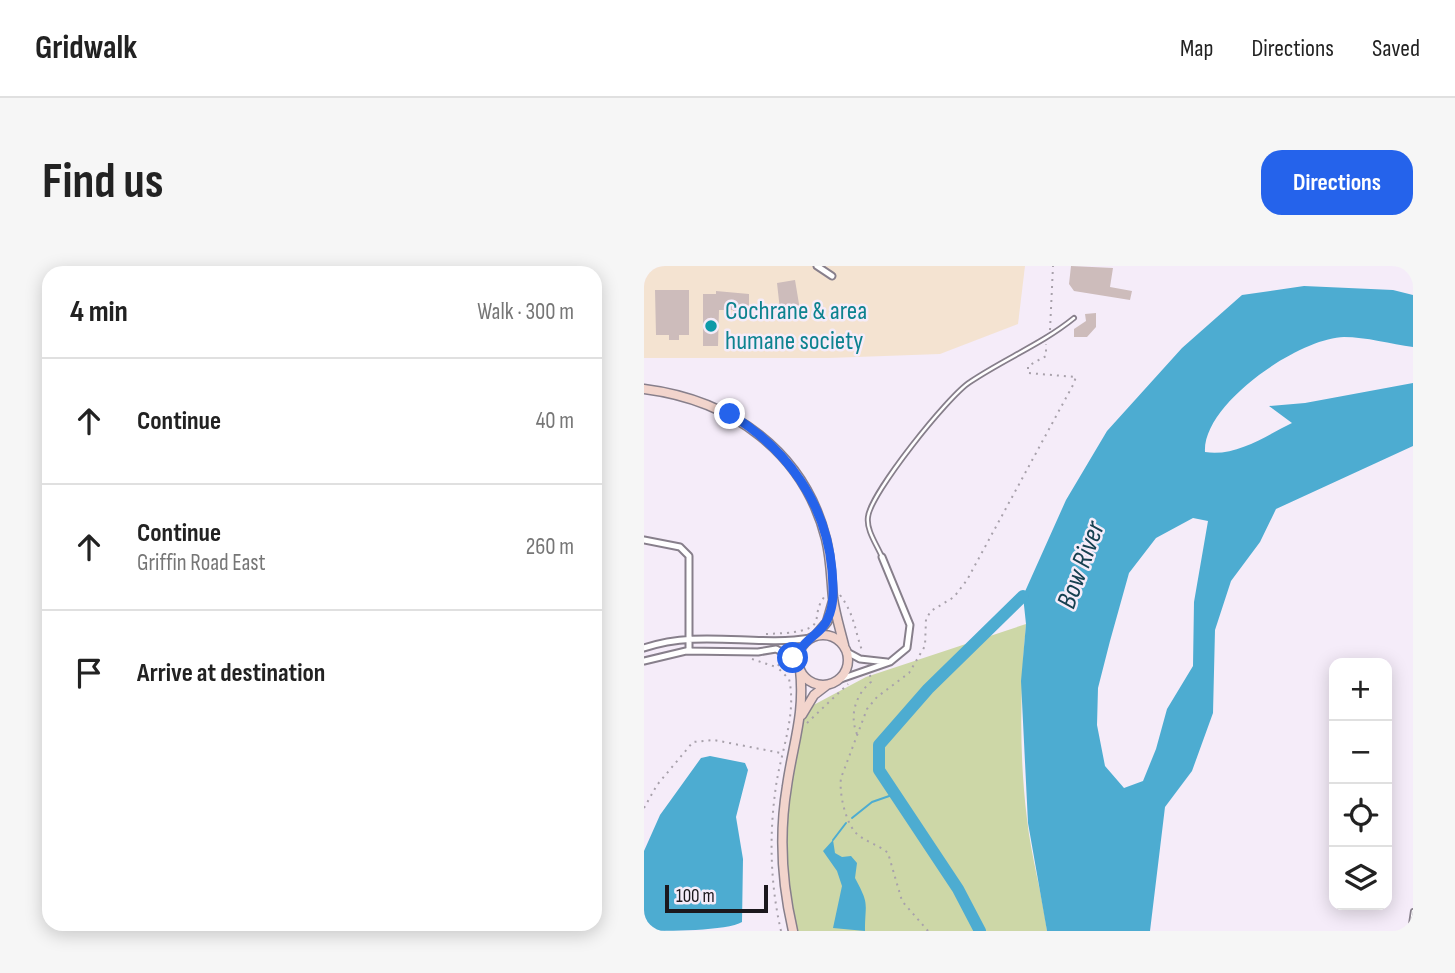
<!DOCTYPE html>
<meta charset="utf-8">
<style>
:root{--surface:#fff;--page:#f6f6f6;--text:#222;--muted:#767676;--line:#e0e0e0;--accent:#2563eb}
body{margin:0;font-family:"Sofia Sans Condensed",sans-serif;background:var(--page);color:var(--text)}
.controls{position:absolute;right:21px;bottom:21px;display:grid;overflow:hidden;border-radius:14px;box-shadow:0 4px 18px #0003}
.controls button{width:63px;height:63px;display:grid;place-items:center;padding:0;border:0;border-bottom:2px solid var(--line);background:var(--surface);color:var(--text);font:35px sans-serif}
.scale{position:absolute;left:21px;bottom:18px;width:103px;box-sizing:border-box;padding-left:7px;border:4px solid #1b181d;border-top:0;font-size:19px;line-height:24px;white-space:nowrap;color:#1b181d;-webkit-text-stroke:5px #f5ecf9;paint-order:stroke}
.stop{position:absolute;width:21px;height:21px;margin:-16px;border:5px solid #2563eb;border-radius:50%;background:#fff}
.stop.end{background:#2563eb;border-color:#fff;box-shadow:0 2px 7px #0008}
.list{margin:0;padding:0;list-style:none}
h2{display:flex;justify-content:space-between;align-items:center;height:91px;margin:0;padding:0 28px;font-size:30px}
h2 small{font-size:23px;font-weight:400;color:var(--muted)}
.list li{display:grid;grid-template-columns:46px 1fr auto;gap:21px;align-items:center;box-sizing:border-box;height:126px;padding:0 28px;border-top:2px solid var(--line)}
.list b{display:block;font-size:26px;white-space:nowrap}
.list p{margin:0;font-size:23px;white-space:nowrap;color:var(--muted)}
.list em{font-size:23px;font-style:normal;color:var(--muted)}
.icon{flex:none;width:38px;height:38px;fill:none;stroke:currentColor;stroke-width:2;stroke-linecap:round;stroke-linejoin:round}
.map{position:relative;flex:none;width:769px;height:665px;overflow:hidden;border-radius:21px}
header{display:flex;align-items:center;gap:42px;box-sizing:border-box;height:98px;padding:0 35px;background:var(--surface);border-bottom:2px solid var(--line)}
header strong{font-size:33px}
nav{display:flex;gap:38px;margin-inline-start:auto;font-size:24px}
.intro{display:flex;align-items:center;justify-content:space-between;box-sizing:border-box;height:168px;padding:0 42px}
h1{margin:0;font-size:49px}
.button{padding:18px 32px;border-radius:21px;background:var(--accent);color:#fff;font-size:24px;font-weight:700}
main{display:flex;gap:42px;padding:0 42px}
aside{flex:1;background:var(--surface);border-radius:21px;box-shadow:0 4px 18px #0003}
.map>svg:first-child{display:block}
.industrial{fill:#f4e3d1}
.green{fill:#cdd7a7}
.water{fill:#4dacd1;fill-rule:evenodd}
.lines{fill:none;stroke-linecap:round;stroke-linejoin:round}
.stream{stroke:#4dacd1;stroke-width:2}
.river{stroke:#4dacd1;stroke-width:12}
.building{fill:#cdbcbb}
.service-casing{stroke:#877f8b;stroke-width:6}
.minor-casing{stroke:#877f8b;stroke-width:9}
.secondary-casing{stroke:#877f8b;stroke-width:11}
.path{stroke:#a8a1ab;stroke-width:2;stroke-dasharray:2 5;stroke-linecap:butt}
.service{stroke:#fff;stroke-width:2.5}
.minor{stroke:#fff;stroke-width:5}
.secondary{stroke:#f2d4cc;stroke-width:8}
.route{stroke:#2563eb;stroke-width:9}
.culture-dot{fill:#0f9aa8;stroke:#f5ecf9;stroke-width:2.5}
.labels{text-anchor:middle;dominant-baseline:central;stroke-width:5;stroke-linejoin:round;paint-order:stroke}
.culture-label{font-size:26px;fill:#0d838f;stroke:#f5ecf9;text-anchor:start}
.water-label{font-size:28px;font-style:italic;fill:#164050;stroke:#f5ecf9}
</style>
<header>
<strong>Gridwalk</strong>
<nav><a>Map</a><a>Directions</a><a>Saved</a></nav>
</header>
<div class="intro"><h1>Find us</h1><a class="button">Directions</a></div>
<main>
<aside>
<h2>4 min<small>Walk · 300 m</small></h2>
<ul class="list">
<li><svg class="icon" aria-label="ahead" viewBox="0 0 24 24"><path d="M12 20V5M6 11l6-6 6 6"/></svg><div><b>Continue</b></div><em>40 m</em></li>
<li><svg class="icon" aria-label="ahead" viewBox="0 0 24 24"><path d="M12 20V5M6 11l6-6 6 6"/></svg><div><b>Continue</b><p>Griffin Road East</p></div><em>260 m</em></li>
<li><svg class="icon" aria-label="arrive" viewBox="0 0 24 24"><path d="M6 21V4h12l-3 4 3 4H6"/></svg><div><b>Arrive at destination</b></div></li>
</ul>
</aside>
<div class="map">
<svg width="769" height="665" viewBox="0 0 769 665">
<rect width="100%" height="100%" fill="#f5ecf9"/>
<path class="industrial" d="M0,0H381L374,58L296,88L185,92H0Z"/>
<path class="green" d="M382,358C376,423 375,488 383,553C387,590 398,627 403,665H149L139,563L162,443L222,411Z"/>
<path class="water" d="M660,20L749,24L769,29V81C747,78 722,71 700,71C655,72 558,138 561,186C592,191 621,170 648,157L625,140L661,137L769,117V180L632,243L616,276L587,315L571,364L569,447L548,505L521,541L506,665H403L384,557L377,415L382,358L379,330L422,234L463,165L538,82L598,29ZM549,252L564,255L550,336L549,400L523,443L512,483L499,515L480,522L461,500L453,459L454,422L466,375L485,307L512,272Z
M66,490L101,497L104,504L92,551L99,593L98,656C84,665 21,665 0,665V585L16,549L57,492Z
M189,574L191,587L198,591L207,590L213,597L211,612C226,640 221,635 221,665L189,662L198,620L193,605L179,585Z"/>
<g class="lines">
<path class="stream" d="M208,552L228,536L251,528
M189,574L202,557"/>
<path class="river" d="M336,665L314,623L235,504V479L284,423L379,330"/>
</g>
<path class="building" d="M427,0L469,2L466,21L488,25L486,34L430,25L425,18Z
M151,14L156,44L145,46L146,51L137,53L133,17Z
M11,24H45V69H35V74H25V69H12Z
M72,25L105,28V50H90L89,44H75L74,80H59V28H72Z
M452,47V61L443,71H430V63L442,55L441,48Z"/>
<g class="lines">
<defs>
<path id="service" d="M238,291C233,279 222,264 224,251C226,228 304,130 326,116C360,93 398,78 430,52
M766,665L769,645"/>
<path id="minor" d="M173,0L188,10
M0,274L36,281L45,290V384
M0,382C56,363 111,381 167,372
M203,386L216,393L243,396
M0,395L42,385L114,386L132,383L146,390L155,400
M194,414L246,396L263,382L266,359L238,291"/>
<path id="secondary" d="M0,123C87,134 160,185 182,273C187,293 187,312 189,332C191,347 196,363 200,379
M154 394a25 25 0 1 1 50 0a25 25 0 1 1-50 0Z
M171,370L183,356L189,335
M158,449L170,429L183,419
M149,665C138,618 135,568 143,520C149,477 161,449 156,403"/>
</defs>
<use href="#service" class="service-casing"/>
<use href="#minor" class="minor-casing"/>
<use href="#secondary" class="secondary-casing"/>
<path class="path" d="M406,64L409,0
M196,329C212,351 210,364 219,387
M143,367C187,362 164,351 181,330
M122,368L141,367
M108,393L132,401
M163,457L204,418
M213,468C205,449 212,428 227,416L226,409
M0,542L13,519L49,476L70,474L137,487
M137,665C126,617 125,568 132,520C137,485 153,448 145,413L133,401L140,392
M284,665L258,635L244,587C235,579 219,575 211,566C201,554 195,527 197,512L223,443L233,431L265,407L281,380L282,353L287,345L310,331L323,314L429,119L432,111L384,107V100L402,90V78"/>
<use href="#service" class="service"/>
<use href="#minor" class="minor"/>
<use href="#secondary" class="secondary"/>
</g>
<g class="lines">
<path class="route" d="M86,148C143,183 182,237 188,304C189,321 191,337 184,352C179,366 164,371 156,384L155,400L149,392"/>
</g>
<circle class="culture-dot" cx="67" cy="60" r="7"/>
<g class="labels">
<g class="culture-label">
<text x="81" y="45">Cochrane &amp; area<tspan x="81" dy="30">humane society</tspan></text>
</g>
<g class="water-label">
<text transform="translate(437 299) rotate(-70)">Bow River</text>
</g>
</g>
</svg>
<div class="controls">
<button>+</button>
<button>−</button>
<button><svg class="icon" aria-label="locate" viewBox="0 0 24 24"><circle cx="12" cy="12" r="6"/><path d="M12 2v4M12 18v4M2 12h4M18 12h4"/></svg></button>
<button><svg class="icon" aria-label="layers" viewBox="0 0 24 24"><path d="M12 4l9 5-9 5-9-5zM3 14l9 5 9-5"/></svg></button>
</div>
<div class="scale">100 m</div>
<div class="stop" style="left:149px;top:392px"></div>
<div class="stop end" style="left:86px;top:148px"></div>
</div>
</main>
